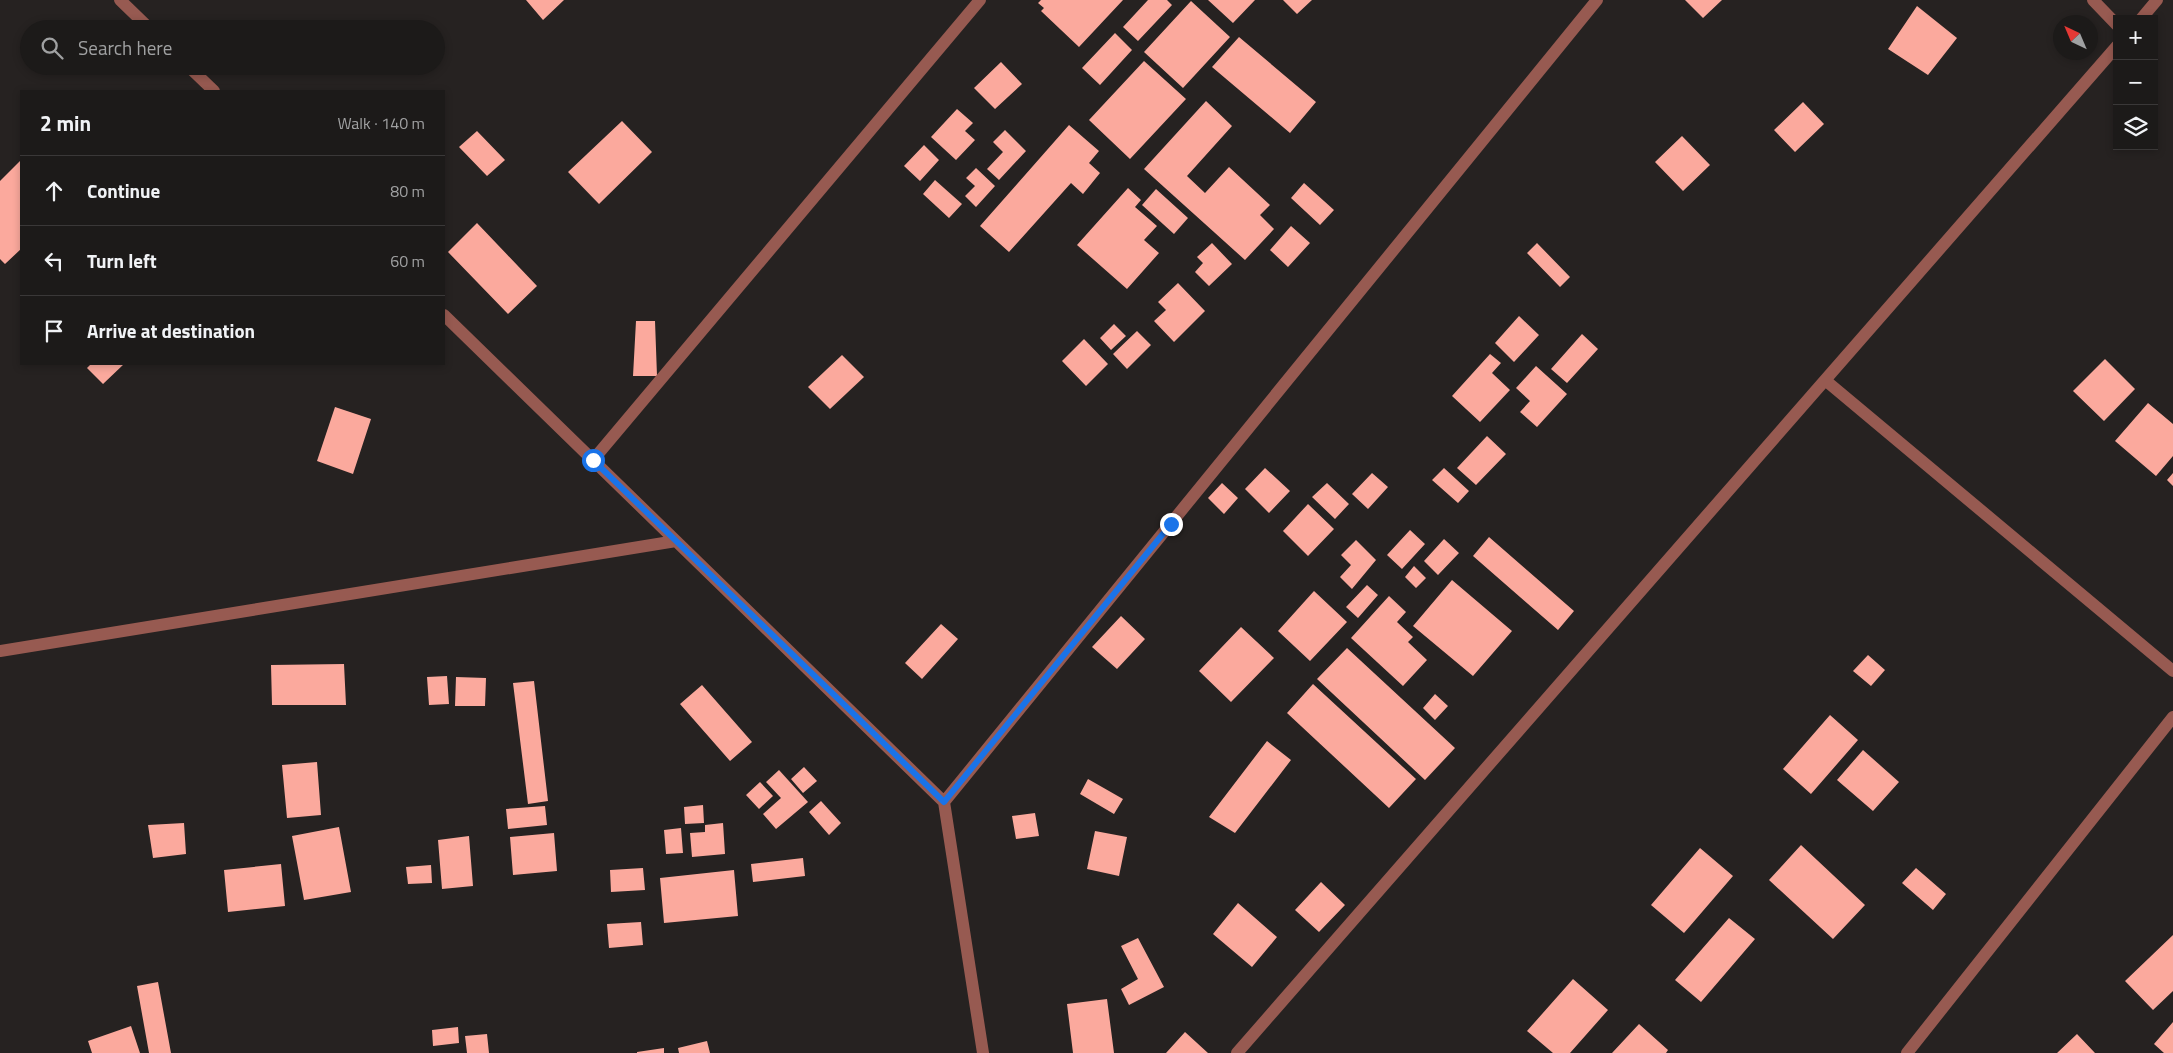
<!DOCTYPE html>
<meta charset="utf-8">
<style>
:root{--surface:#1c1a19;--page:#292726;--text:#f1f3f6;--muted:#a0a1a2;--line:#3a3838}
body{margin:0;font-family:"Titillium Web",sans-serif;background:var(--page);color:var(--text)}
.controls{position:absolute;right:15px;top:15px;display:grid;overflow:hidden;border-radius:0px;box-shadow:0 2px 8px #0003}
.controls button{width:45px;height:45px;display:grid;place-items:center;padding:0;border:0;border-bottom:1px solid var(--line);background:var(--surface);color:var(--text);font:25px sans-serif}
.compass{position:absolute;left:2053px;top:15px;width:45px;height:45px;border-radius:50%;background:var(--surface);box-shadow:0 2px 8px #0003;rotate:316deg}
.stop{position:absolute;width:15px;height:15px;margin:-11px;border:4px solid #1a73e8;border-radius:50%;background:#fff}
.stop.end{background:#1a73e8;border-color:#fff;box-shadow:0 1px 5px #0008}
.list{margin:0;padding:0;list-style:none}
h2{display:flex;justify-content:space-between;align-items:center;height:65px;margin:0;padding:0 20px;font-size:21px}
h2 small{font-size:16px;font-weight:400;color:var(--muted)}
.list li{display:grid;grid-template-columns:32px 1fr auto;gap:15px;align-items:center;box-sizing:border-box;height:70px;padding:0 20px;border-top:1px solid var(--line)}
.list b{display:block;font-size:19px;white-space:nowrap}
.list em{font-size:16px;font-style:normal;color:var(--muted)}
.icon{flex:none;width:28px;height:28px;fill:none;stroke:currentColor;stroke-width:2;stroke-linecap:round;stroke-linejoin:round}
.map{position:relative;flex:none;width:2173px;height:1053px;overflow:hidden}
.search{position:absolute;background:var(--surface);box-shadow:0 2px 8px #0003;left:20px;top:20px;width:425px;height:55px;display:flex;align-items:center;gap:12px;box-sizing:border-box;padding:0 18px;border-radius:28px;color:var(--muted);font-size:19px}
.panel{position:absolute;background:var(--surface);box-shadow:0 2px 8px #0003;left:20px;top:90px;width:425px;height:275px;border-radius:0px}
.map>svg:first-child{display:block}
.building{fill:#fba99d}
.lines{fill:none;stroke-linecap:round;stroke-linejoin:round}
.minor{stroke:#975a51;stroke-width:12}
.route{stroke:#1a73e8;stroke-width:6}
</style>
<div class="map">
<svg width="2173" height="1053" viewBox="0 0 2173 1053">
<rect width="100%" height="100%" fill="#262221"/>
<path class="building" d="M526,0H564L543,20Z
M1041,0H1123L1079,47L1041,11L1044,8L1038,3Z
M1148,0H1167L1172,5L1138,41L1123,27Z
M1208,0H1255L1233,23Z
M1283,0H1312L1297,14Z
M1685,0H1722L1703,18Z
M1191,1L1230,37L1183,88L1144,52Z
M1917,6L1957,38L1928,75L1888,49Z
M1115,33L1132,50L1100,85L1082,68Z
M1239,37L1316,102L1290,133L1212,67Z
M1144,61L1186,99L1130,159L1089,120Z
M1001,62L1022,84L995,109L974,88Z
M1206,101L1232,126L1187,176L1205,193L1229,167L1270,205L1260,215L1274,229L1245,260L1144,169Z
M1803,102L1824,124L1795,152L1774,130Z
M957,109L973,123L965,131L975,140L956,160L931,137Z
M622,121L652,152L599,204L568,172Z
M1069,125L1099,151L1089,163L1100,173L1083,194L1071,183L1009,252L980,226Z
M1005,130L1026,151L999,180L987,169L1003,152L993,142Z
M477,131L505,160L487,176L459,147Z
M1682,136L1710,165L1683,191L1655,162Z
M924,145L939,160L920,181L904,166Z
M21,160V249L5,264L0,259V181Z
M976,168L995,186L976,207L965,196L975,186L966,178Z
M935,180L962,204L949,218L923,194Z
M1304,183L1334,210L1320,225L1291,198Z
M1128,188L1141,200L1135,207L1157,226L1144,240L1159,253L1127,289L1077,245Z
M1156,189L1188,218L1174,234L1142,205Z
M477,223L537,286L508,314L448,252Z
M1291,226L1310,243L1288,267L1270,250Z
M1212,243L1232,264L1209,286L1195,272L1203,263L1197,257Z
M1537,243L1570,277L1560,287L1527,253Z
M1178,283L1205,311L1174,342L1154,321L1166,310L1158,302Z
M1519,316L1539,335L1514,362L1495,343Z
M636,321H655L657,376H633Z
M1114,324L1126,336L1111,350L1100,338Z
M1137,331L1151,345L1127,369L1113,354Z
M1582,334L1598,349L1567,383L1551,369Z
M1084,339L1108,364L1086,386L1062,361Z
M1490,354L1501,363L1492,373L1510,390L1480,422L1452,396Z
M842,355L864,377L830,409L808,387Z
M2105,359L2135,389L2104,421L2073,391Z
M91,364H124L103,384L87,368Z
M1536,366L1567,394L1537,427L1520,412L1530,401L1516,388Z
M2148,403L2173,424V456L2156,476L2115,441Z
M335,407L371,419L353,474L317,461Z
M1487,436L1506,454L1476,485L1457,468Z
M1265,468L1290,491L1269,513L1245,489Z
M1444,468L1469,491L1458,503L1432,480Z
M1372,473L1388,487L1368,509L1352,494Z
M2173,473V486L2167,480Z
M1222,483L1238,498L1224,514L1208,498Z
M1327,483L1349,504L1335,519L1312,497Z
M1308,504L1334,529L1308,556L1283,531Z
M1410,530L1425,544L1402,569L1387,555Z
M1489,537L1574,611L1558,630L1473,556Z
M1444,539L1459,553L1438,575L1424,561Z
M1356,540L1376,560L1352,589L1340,577L1351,565L1341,555Z
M1414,566L1426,578L1416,588L1405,577Z
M1452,580L1512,631L1473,676L1413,626Z
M1367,585L1378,595L1358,618L1346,607Z
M1314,591L1347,622L1310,661L1278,631Z
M1389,596L1406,612L1397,622L1413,637L1408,642L1427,660L1403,686L1351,638Z
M1121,616L1145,639L1117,669L1092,647Z
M941,624L958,639L922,679L905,663Z
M1241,627L1274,658L1231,702L1199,671Z
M1347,648L1455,748L1425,780L1317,679Z
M1868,655L1885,670L1871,686L1853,671Z
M344,664L346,705H272L271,665Z
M447,676L449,704L429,705L427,677Z
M456,677L486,678L485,706H455Z
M534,681L548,801L528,804L513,683Z
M1313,684L1416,779L1389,808L1287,713Z
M702,685L752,742L730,761L680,704Z
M1435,694L1448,706L1435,720L1423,708Z
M1830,715L1858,740L1811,794L1783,769Z
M1267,741L1291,760L1235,833L1209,817Z
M1863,750L1899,782L1873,811L1837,780Z
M317,762L321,815L287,818L282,765Z
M804,767L817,781L803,793L791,779Z
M779,770L808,802L776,829L763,814L781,798L766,782Z
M1088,779L1123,799L1114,814L1080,794Z
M760,782L773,796L759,809L746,795Z
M821,801L841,823L829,835L809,812Z
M703,805L704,823L685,824L684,807Z
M545,806L547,825L508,829L506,809Z
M1035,813L1039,836L1016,839L1012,816Z
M184,823L186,854L153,858L148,825Z
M723,823L725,854L692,857L690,833L705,832V825Z
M339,827L351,892L304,900L292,836Z
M681,828L683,853L666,854L664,830Z
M1095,831L1127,837L1119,876L1087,869Z
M554,833L557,871L513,875L510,837Z
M469,836L473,886L442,889L438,840Z
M1801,845L1865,905L1833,939L1769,880Z
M1700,848L1733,876L1684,933L1651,905Z
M803,858L805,876L753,882L751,864Z
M281,864L285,906L228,912L224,870Z
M431,865L432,883L408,884L406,867Z
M643,868L645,890L611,892L610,870Z
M1916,868L1946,894L1933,910L1902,883Z
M734,870L738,916L664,923L660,878Z
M1321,882L1345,905L1319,932L1295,910Z
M1238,903L1277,937L1252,967L1213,934Z
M1729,918L1755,939L1701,1002L1675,980Z
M641,922L643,945L609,948L607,924Z
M2173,935V991L2153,1010L2125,981Z
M1138,938L1164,987L1129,1005L1121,989L1138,979L1121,946Z
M1573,979L1608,1010L1570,1053H1553L1527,1031Z
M158,982L171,1053H149L137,986Z
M1107,999L1114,1053H1073L1067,1004Z
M2173,1022V1053H2164L2154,1044Z
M1639,1024L1668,1050L1666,1053H1612Z
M131,1026L140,1053H92L88,1041Z
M458,1027L459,1043L433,1046L432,1030Z
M1185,1032L1208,1053H1166Z
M487,1034L489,1053H467L465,1036Z
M2077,1034L2095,1053H2057Z
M707,1041L710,1053H679L678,1048Z
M664,1048V1053H637V1052Z"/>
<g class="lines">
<path class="minor" d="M120,0L150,29
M2093,0L2117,25
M2141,19L2157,0
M188,66L214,91
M444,315L944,802L983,1053
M1825,380L2173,671
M593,460L980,0
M0,651L676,541
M944,802L1597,0
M1237,1053L2117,46
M1907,1053L2173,717"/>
</g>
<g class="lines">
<path class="route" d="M593,460L944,802L1171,524"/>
</g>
</svg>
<div class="controls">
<button>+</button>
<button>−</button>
<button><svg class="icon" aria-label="layers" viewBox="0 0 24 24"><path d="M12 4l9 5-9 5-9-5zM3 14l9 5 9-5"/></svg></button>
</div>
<svg class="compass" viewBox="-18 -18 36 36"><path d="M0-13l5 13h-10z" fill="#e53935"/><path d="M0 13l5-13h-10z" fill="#a0a1a2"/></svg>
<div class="stop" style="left:593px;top:460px"></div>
<div class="stop end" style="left:1171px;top:524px"></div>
<div class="search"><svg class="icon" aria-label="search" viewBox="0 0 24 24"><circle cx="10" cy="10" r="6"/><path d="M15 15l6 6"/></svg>Search here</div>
<section class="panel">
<h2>2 min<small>Walk · 140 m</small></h2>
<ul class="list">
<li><svg class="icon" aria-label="ahead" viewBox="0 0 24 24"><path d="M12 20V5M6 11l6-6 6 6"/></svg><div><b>Continue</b></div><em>80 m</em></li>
<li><svg class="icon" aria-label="left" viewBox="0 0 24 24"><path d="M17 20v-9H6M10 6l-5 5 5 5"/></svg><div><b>Turn left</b></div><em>60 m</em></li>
<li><svg class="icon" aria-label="arrive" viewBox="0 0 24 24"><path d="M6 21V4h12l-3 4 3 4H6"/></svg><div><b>Arrive at destination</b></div></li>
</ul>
</section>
</div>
